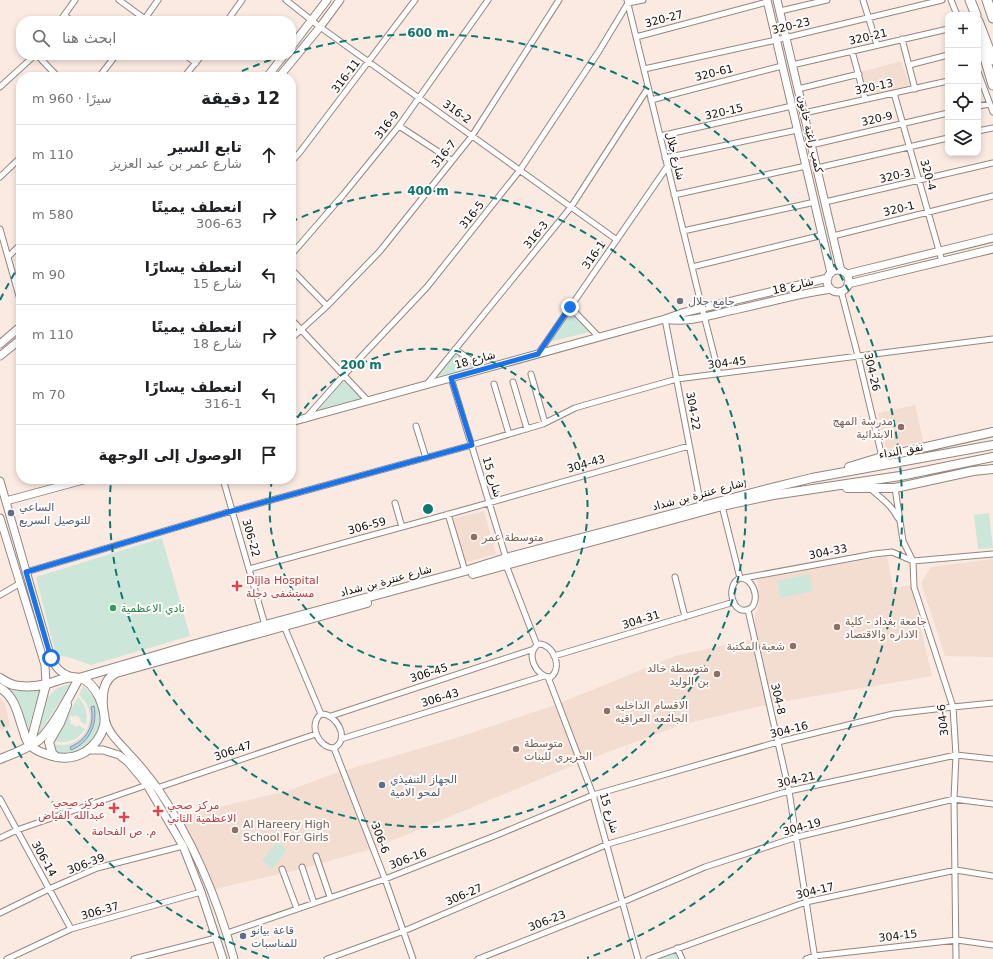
<!DOCTYPE html>
<html lang="ar">
<meta charset="utf-8">
<style>
:root{--surface:#fff;--page:#f6f6f6;--text:#202124;--muted:#757577;--line:#e0e0e0}
body{margin:0;font-family:"DejaVu Sans","Noto Sans Arabic",sans-serif;background:var(--page);color:var(--text);direction:rtl}
.controls{position:absolute;right:12px;top:12px;display:grid;overflow:hidden;border-radius:8px;box-shadow:0 2px 6px #0003}
.controls button{width:36px;height:36px;display:grid;place-items:center;padding:0;border:0;border-bottom:1px solid var(--line);background:var(--surface);color:var(--text);font:20px sans-serif}
.stop{position:absolute;width:12px;height:12px;margin:-9px;border:3px solid #1a73e8;border-radius:50%;background:#fff}
.stop.end{background:#1a73e8;border-color:#fff;box-shadow:0 1px 4px #0008}
.list{margin:0;padding:0;list-style:none}
h2{display:flex;justify-content:space-between;align-items:center;height:52px;margin:0;padding:0 16px;font-size:17px}
h2 small{font-size:13px;font-weight:400;color:var(--muted)}
.list li{display:grid;grid-template-columns:26px 1fr auto;gap:12px;align-items:center;box-sizing:border-box;height:60px;padding:0 16px;border-top:1px solid var(--line)}
.list b{display:block;font-size:15px;white-space:nowrap}
.list p{margin:0;font-size:13px;white-space:nowrap;color:var(--muted)}
.list em{font-size:13px;font-style:normal;color:var(--muted)}
.icon{flex:none;width:22px;height:22px;fill:none;stroke:currentColor;stroke-width:2;stroke-linecap:round;stroke-linejoin:round}
.map{position:relative;flex:none;width:993px;height:959px;overflow:hidden;direction:ltr}
.search{position:absolute;background:var(--surface);box-shadow:0 2px 6px #0003;left:16px;top:16px;width:280px;height:44px;display:flex;align-items:center;gap:10px;box-sizing:border-box;padding:0 14px;border-radius:16px;color:var(--muted);font-size:15px}
.panel{position:absolute;background:var(--surface);box-shadow:0 2px 6px #0003;left:16px;top:72px;width:280px;height:412px;border-radius:16px;direction:rtl}
.map>svg:first-child{display:block}
.built{fill:#f3dcd0}
.green{fill:#cce7d9}
.water{fill:#bacce6;stroke:#8894a5}
.lines{fill:none;stroke-linecap:round;stroke-linejoin:round}
.street-casing{stroke:#94867e;stroke-width:7}
.secondary-casing{stroke:#94867e;stroke-width:9}
.primary-casing{stroke:#94867e;stroke-width:10}
.highway-casing{stroke:#94867e;stroke-width:11}
.street{stroke:#fff;stroke-width:5}
.secondary{stroke:#fff;stroke-width:7}
.primary{stroke:#fff;stroke-width:8}
.highway{stroke:#fff;stroke-width:9}
.route{stroke:#1a73e8;stroke-width:5}
.ring{fill:none;stroke:#0f766e;stroke-width:2;stroke-dasharray:7 5}
.worship-dot{fill:#6b7280;stroke:#fdfaf8;stroke-width:1.5}
.education-dot{fill:#8d6e63;stroke:#fdfaf8;stroke-width:1.5}
.service-dot{fill:#5c6f8a;stroke:#fdfaf8;stroke-width:1.5}
.health-dot{fill:#e0444e;stroke:#fdfaf8;stroke-width:1.5}
.leisure-dot{fill:#2e9e5b;stroke:#fdfaf8;stroke-width:1.5}
.labels{text-anchor:middle;dominant-baseline:central;stroke-width:4;stroke-linejoin:round;paint-order:stroke}
.street-label{font-size:11px;fill:#15100d;stroke:#fdfaf8}
.worship-label{font-size:11px;fill:#5b616d;stroke:#fdfaf8;text-anchor:start}
.education-label{font-size:11px;fill:#785e54;stroke:#fdfaf8;text-anchor:start}
.service-label{font-size:11px;fill:#4e5e75;stroke:#fdfaf8;text-anchor:start}
.health-label{font-size:11px;fill:#be3a42;stroke:#fdfaf8;text-anchor:start}
.leisure-label{font-size:11px;fill:#27864d;stroke:#fdfaf8;text-anchor:start}
.centre{fill:#0f766e;stroke:#fdfaf8;stroke-width:2}
.ring-label{font-size:12px;text-anchor:middle;font-weight:bold;fill:#0f766e;stroke:#fdfaf8;stroke-width:4;stroke-linejoin:round;paint-order:stroke}
</style>
<div class="map">
<svg width="993" height="959" viewBox="0 0 993 959">
<rect width="100%" height="100%" fill="#faeae2"/>
<path class="built" d="M901,61L910,85L908,86L868,96L861,72Z
M915,405L923,441L886,449L878,413Z
M484,511L496,554L464,563L452,519Z
M887,556L893,587L911,586L932,676L769,704L684,724L581,762L372,849L301,869L211,890L176,817L287,791L339,772L369,842L346,770L456,738L558,704L675,656L753,639L755,615L759,604V593L757,579Z
M993,559V657L945,656L921,583L931,567Z
M0,698L5,704L10,727L0,730Z"/>
<path class="green" d="M567,314H571L590,332L548,342Z
M456,353L476,367L434,377Z
M344,380L361,398L313,411Z
M989,513L993,548L978,549L974,515Z
M162,538L190,636L91,665L71,658L56,655L36,577Z
M809,574L813,591L781,598L777,581Z
M71,684L40,732L38,734L47,699C53,689 60,686 71,684Z
M83,686C104,704 108,728 87,747C81,751 75,755 67,756C63,756 59,755 55,755L53,744C84,752 103,715 79,695Z
M10,687C20,691 29,692 40,689L28,730L25,727L20,704L9,689Z
M78,697C86,705 88,714 86,725L80,721L81,719L75,715L74,717L71,715L69,719L71,721L70,723L77,727L78,725L85,729C78,740 67,744 54,741Z
M277,842L287,850L272,869L262,861Z
M677,948L682,959H649Z"/>
<path class="water" d="M94,706C98,724 89,743 71,750L70,747C87,740 95,725 91,707Z"/>
<g class="lines">
<defs>
<path id="street" d="M119,0L145,19
M286,0L320,27L617,240
M627,0L702,308L719,374
M863,0L877,45
M951,0L957,15
M780,11L827,0
M64,15L72,21
M144,20L158,0
M60,21L75,0
M227,21L242,0
M636,37L767,2
M902,39L915,89
M852,51L865,99
M37,55L58,77
M185,55L196,63
M792,65L948,29
M909,65L948,55
M644,69L776,40L942,0
M978,72L993,112
M99,77L116,55
M184,77L202,55
M0,87L35,55
M798,89L859,74
M894,93L942,261
M651,100L782,66
M978,106L990,104
M804,113L948,81
M399,126L451,160
M978,131L993,128
M660,136L792,106
M811,145L948,113
M665,158L797,130
M291,162L300,152L415,0
M817,168L948,138
M0,177L21,157
M674,195L806,166
M825,202L993,163
M0,229L21,303
M683,231L815,202
M833,236L993,196
M291,255L343,195L399,126L488,0
M8,257L21,244
M692,267L823,235
M291,269L327,306
M841,291L858,356L882,457
M570,307L599,337
M291,319L368,401
M665,319L701,506
M291,339L327,306L380,251L472,136L559,0
M455,349L483,369
M538,354L667,167
M531,374L545,423
M451,378L506,558
M513,382L527,429
M427,384L571,207L648,88
M494,384L509,434
M305,419L344,375L427,287L520,170L599,51L628,3L643,0
M416,426L426,458
M223,479L265,625
M895,488L903,541L913,561L914,587L953,707L956,755L954,799L956,959
M871,489C881,499 890,503 898,518
M395,503L402,527
M722,506L740,578
M448,514L465,571
M913,561L993,554
M506,565L537,645
M249,569L453,513L689,446
M26,572L232,511L472,445L543,424L575,408L585,405L677,379L993,339
M675,577L685,617
M740,578C757,579 761,608 746,610C731,613 726,584 740,578Z
M744,578L874,554L892,552L913,561
M0,595L19,584
M748,610L789,791L815,959
M284,626L321,714
M539,644C553,644 563,667 551,677C536,678 524,652 539,644Z
M554,656L734,602
M548,677L593,795L638,959
M321,714C336,713 351,739 334,748C318,748 308,724 321,714Z
M331,716L534,649
M341,739L544,676
M334,748L385,879L413,959
M157,788L316,734
M0,799L71,929
M0,838L17,830L147,785
M316,856L330,897
M302,867L314,903
M282,869L297,909
M0,913L49,889L97,868L183,846
M227,933L385,879L497,835L593,795L778,742L893,714L953,707L993,703
M677,948L682,959
M7,959L71,929L201,892
M134,959L216,938
M327,959L404,931L608,844L789,791L956,755L993,759
M478,959L623,902L705,867L797,837L954,799L993,804
M649,959L806,902L956,870L993,876
M806,959L814,956L957,940L993,945"/>
<path id="secondary" d="M767,0L831,273
M777,0L841,271
M291,47L327,0
M267,77L284,55
M279,77L320,27L340,0
M827 281a11 11 0 1 1 22 0a11 11 0 1 1-22 0Z
M847,274L993,238
M848,284L993,249
M665,319C686,323 709,316 729,311C763,304 797,294 831,289
M0,344L21,326
M0,356L21,339
M291,422L665,319L682,313L828,278
M0,481L51,658C56,668 61,674 73,677
M6,501L87,479
M0,518L45,665L46,684
M105,719C108,734 121,744 131,756C141,766 150,778 158,789C194,842 217,897 234,959
M88,750H103L119,755L128,762L147,785L183,846L201,892L223,959"/>
<path id="primary" d="M849,467L882,457L993,432
M847,488H895L973,471L993,469
M473,574L722,506L773,495L900,476L993,457
M0,678C6,682 12,686 20,686C28,687 38,686 47,684C57,681 70,675 80,678C88,680 95,689 99,697C103,706 106,716 104,726C101,737 94,746 85,752C75,758 63,759 52,756C45,754 36,751 31,746C27,742 25,737 24,732C18,716 16,697 0,688
M103,708C102,694 103,680 116,673L367,603
M30,745L46,684
M56,757L52,753L49,742L60,723L67,705
M0,759C13,754 27,749 39,740C52,729 71,694 79,678L192,645L465,571L506,558L771,488L812,478L993,445"/>
<path id="highway" d="M970,0L976,15
M987,0L993,18
M978,21L993,60
M978,34L993,85"/>
</defs>
<use href="#street" class="street-casing"/>
<use href="#secondary" class="secondary-casing"/>
<use href="#primary" class="primary-casing"/>
<use href="#highway" class="highway-casing"/>
<use href="#street" class="street"/>
<use href="#secondary" class="secondary"/>
<use href="#primary" class="primary"/>
<use href="#highway" class="highway"/>
</g>
<g class="lines">
<path class="route" d="M51,658L26,572L232,511L472,445L451,378L538,354L570,307"/>
</g>
<g class="ring">
<path d="M291 428A159 159 0 1 1 272 480"/>
<path d="M291 222A318 318 0 1 1 111 481"/>
<path d="M269 958A476 476 0 0 1 0 718M0 300A476 476 0 0 1 20 264M231 76A476 476 0 0 1 285 55M293 53A476 476 0 0 1 587 958"/>
</g>
<circle class="worship-dot" cx="680" cy="301" r="4"/>
<g class="education-dot">
<circle cx="901" cy="427" r="4"/>
<circle cx="474" cy="537" r="4"/>
<circle cx="837" cy="627" r="4"/>
<circle cx="793" cy="646" r="4"/>
<circle cx="717" cy="674" r="4"/>
<circle cx="607" cy="711" r="4"/>
<circle cx="516" cy="749" r="4"/>
<circle cx="235" cy="830" r="4"/>
</g>
<g class="service-dot">
<circle cx="11" cy="513" r="4"/>
<circle cx="382" cy="785" r="4"/>
<circle cx="243" cy="936" r="4"/>
</g>
<g class="health-dot">
<path d="M235 580h4v4h4v4h-4v4h-4v-4h-4v-4h4z"/>
<path d="M112 802h4v4h4v4h-4v4h-4v-4h-4v-4h4z"/>
<path d="M156 805h4v4h4v4h-4v4h-4v-4h-4v-4h4z"/>
<path d="M122 811h4v4h4v4h-4v4h-4v-4h-4v-4h4z"/>
</g>
<circle class="leisure-dot" cx="113" cy="608" r="4"/>
<g class="labels">
<g class="street-label">
<text transform="translate(664 19) rotate(-15)">320-27</text>
<text transform="translate(791 26) rotate(-14)">320-23</text>
<text transform="translate(868 37) rotate(-13)">320-21</text>
<text transform="translate(714 73) rotate(-14)">320-61</text>
<text transform="translate(346 76) rotate(-53)">316-11</text>
<text transform="translate(874 87) rotate(-12)">320-13</text>
<text transform="translate(457 112) rotate(36)">316-2</text>
<text transform="translate(724 112) rotate(-13)">320-15</text>
<text transform="translate(877 119) rotate(-13)">320-9</text>
<text transform="translate(387 125) rotate(-52)">316-9</text>
<text transform="translate(810 134) rotate(77)">كمب راغبة خاتون</text>
<text transform="translate(444 154) rotate(-51)">316-7</text>
<text transform="translate(675 156) rotate(76)">شارع جلال</text>
<text transform="translate(928 175) rotate(74)">320-4</text>
<text transform="translate(895 176) rotate(-13)">320-3</text>
<text transform="translate(899 209) rotate(-14)">320-1</text>
<text transform="translate(472 215) rotate(-51)">316-5</text>
<text transform="translate(536 235) rotate(-51)">316-3</text>
<text transform="translate(594 255) rotate(-55)">316-1</text>
<text transform="translate(793 286) rotate(-13)">شارع 18</text>
<text transform="translate(475 360) rotate(-15)">شارع 18</text>
<text transform="translate(727 363) rotate(-7)">304-45</text>
<text transform="translate(872 372) rotate(77)">304-26</text>
<text transform="translate(693 411) rotate(80)">304-22</text>
<text transform="translate(901 451) rotate(-11)">نفق النداء</text>
<text transform="translate(586 464) rotate(-16)">304-43</text>
<text transform="translate(492 477) rotate(73)">شارع 15</text>
<text transform="translate(698 495) rotate(-15)">شارع عنترة بن شداد</text>
<text transform="translate(367 526) rotate(-15)">306-59</text>
<text transform="translate(251 538) rotate(74)">306-22</text>
<text transform="translate(828 552) rotate(-11)">304-33</text>
<text transform="translate(386 581) rotate(-15)">شارع عنترة بن شداد</text>
<text transform="translate(641 620) rotate(-17)">304-31</text>
<text transform="translate(429 673) rotate(-18)">306-45</text>
<text transform="translate(440 698) rotate(-17)">306-43</text>
<text transform="translate(778 699) rotate(77)">304-8</text>
<text transform="translate(943 720) rotate(-96)">304-6</text>
<text transform="translate(789 730) rotate(-14)">304-16</text>
<text transform="translate(233 751) rotate(-19)">306-47</text>
<text transform="translate(796 780) rotate(-13)">304-21</text>
<text transform="translate(609 813) rotate(73)">شارع 15</text>
<text transform="translate(802 827) rotate(-15)">304-19</text>
<text transform="translate(380 838) rotate(69)">306-6</text>
<text transform="translate(44 859) rotate(61)">306-14</text>
<text transform="translate(408 859) rotate(-21)">306-16</text>
<text transform="translate(86 864) rotate(-21)">306-39</text>
<text transform="translate(815 891) rotate(-14)">304-17</text>
<text transform="translate(464 895) rotate(-23)">306-27</text>
<text transform="translate(100 911) rotate(-16)">306-37</text>
<text transform="translate(547 921) rotate(-21)">306-23</text>
<text transform="translate(898 936) rotate(-7)">304-15</text>
</g>
<g class="worship-label">
<text x="688" y="301">جامع جلال</text>
</g>
<g class="education-label">
<text x="893" y="421" text-anchor="end">مدرسة المهج<tspan x="893" dy="13">الابتدائية</tspan></text>
<text x="482" y="537">متوسطة عمر</text>
<text x="845" y="621">جامعة بغداد - كلية<tspan x="845" dy="13">الاداره والاقتصاد</tspan></text>
<text x="785" y="646" text-anchor="end">شعبة المكتبة</text>
<text x="709" y="668" text-anchor="end">متوسطة خالد<tspan x="709" dy="13">بن الوليد</tspan></text>
<text x="615" y="705">الاقسام الداخليه<tspan x="615" dy="13">الجامعه العراقيه</tspan></text>
<text x="524" y="743">متوسطة<tspan x="524" dy="13">الحريري للبنات</tspan></text>
<text x="243" y="824">Al Hareery High<tspan x="243" dy="13">School For Girls</tspan></text>
</g>
<g class="service-label">
<text x="19" y="507">الساعي<tspan x="19" dy="13">للتوصيل السريع</tspan></text>
<text x="390" y="779">الجهاز التنفيذي<tspan x="390" dy="13">لمحو الامية</tspan></text>
<text x="251" y="930">قاعة بيانو<tspan x="251" dy="13">للمناسبات</tspan></text>
</g>
<g class="health-label">
<text x="246" y="580">Dijla Hospital<tspan x="246" dy="13">مستشفى دجلة</tspan></text>
<text x="105" y="802" text-anchor="end">مركز صحي<tspan x="105" dy="13">عبدالله الفياض</tspan></text>
<text x="167" y="805">مركز صحي<tspan x="167" dy="13">الاعظمية الثاني</tspan></text>
<text x="124" y="831" text-anchor="middle">م. ص الفحامة</text>
</g>
<g class="leisure-label">
<text x="121" y="608">نادي الاعظمية</text>
</g>
</g>
<circle cx="428" cy="509" r="6" class="centre"/>
<g class="ring-label">
<text x="428" y="37">600 m</text>
<text x="428" y="195">400 m</text>
<text x="361" y="369">200 m</text>
</g>
</svg>
<div class="controls">
<button>+</button>
<button>−</button>
<button><svg class="icon" aria-label="locate" viewBox="0 0 24 24"><circle cx="12" cy="12" r="6"/><path d="M12 2v4M12 18v4M2 12h4M18 12h4"/></svg></button>
<button><svg class="icon" aria-label="layers" viewBox="0 0 24 24"><path d="M12 4l9 5-9 5-9-5zM3 14l9 5 9-5"/></svg></button>
</div>
<div class="stop" style="left:51px;top:658px"></div>
<div class="stop end" style="left:570px;top:307px"></div>
<div class="search"><svg class="icon" aria-label="search" viewBox="0 0 24 24"><circle cx="10" cy="10" r="6"/><path d="M15 15l6 6"/></svg>ابحث هنا</div>
<section class="panel">
<h2>12 دقيقة<small>سيرًا · 960 m</small></h2>
<ul class="list">
<li><svg class="icon" aria-label="ahead" viewBox="0 0 24 24"><path d="M12 20V5M6 11l6-6 6 6"/></svg><div><b>تابع السير</b><p>شارع عمر بن عبد العزيز</p></div><em>110 m</em></li>
<li><svg class="icon" aria-label="right" viewBox="0 0 24 24"><path d="M7 20v-9h11M14 6l5 5-5 5"/></svg><div><b>انعطف يمينًا</b><p>306-63</p></div><em>580 m</em></li>
<li><svg class="icon" aria-label="left" viewBox="0 0 24 24"><path d="M17 20v-9H6M10 6l-5 5 5 5"/></svg><div><b>انعطف يسارًا</b><p>شارع 15</p></div><em>90 m</em></li>
<li><svg class="icon" aria-label="right" viewBox="0 0 24 24"><path d="M7 20v-9h11M14 6l5 5-5 5"/></svg><div><b>انعطف يمينًا</b><p>شارع 18</p></div><em>110 m</em></li>
<li><svg class="icon" aria-label="left" viewBox="0 0 24 24"><path d="M17 20v-9H6M10 6l-5 5 5 5"/></svg><div><b>انعطف يسارًا</b><p>316-1</p></div><em>70 m</em></li>
<li><svg class="icon" aria-label="arrive" viewBox="0 0 24 24"><path d="M6 21V4h12l-3 4 3 4H6"/></svg><div><b>الوصول إلى الوجهة</b></div></li>
</ul>
</section>
</div>
